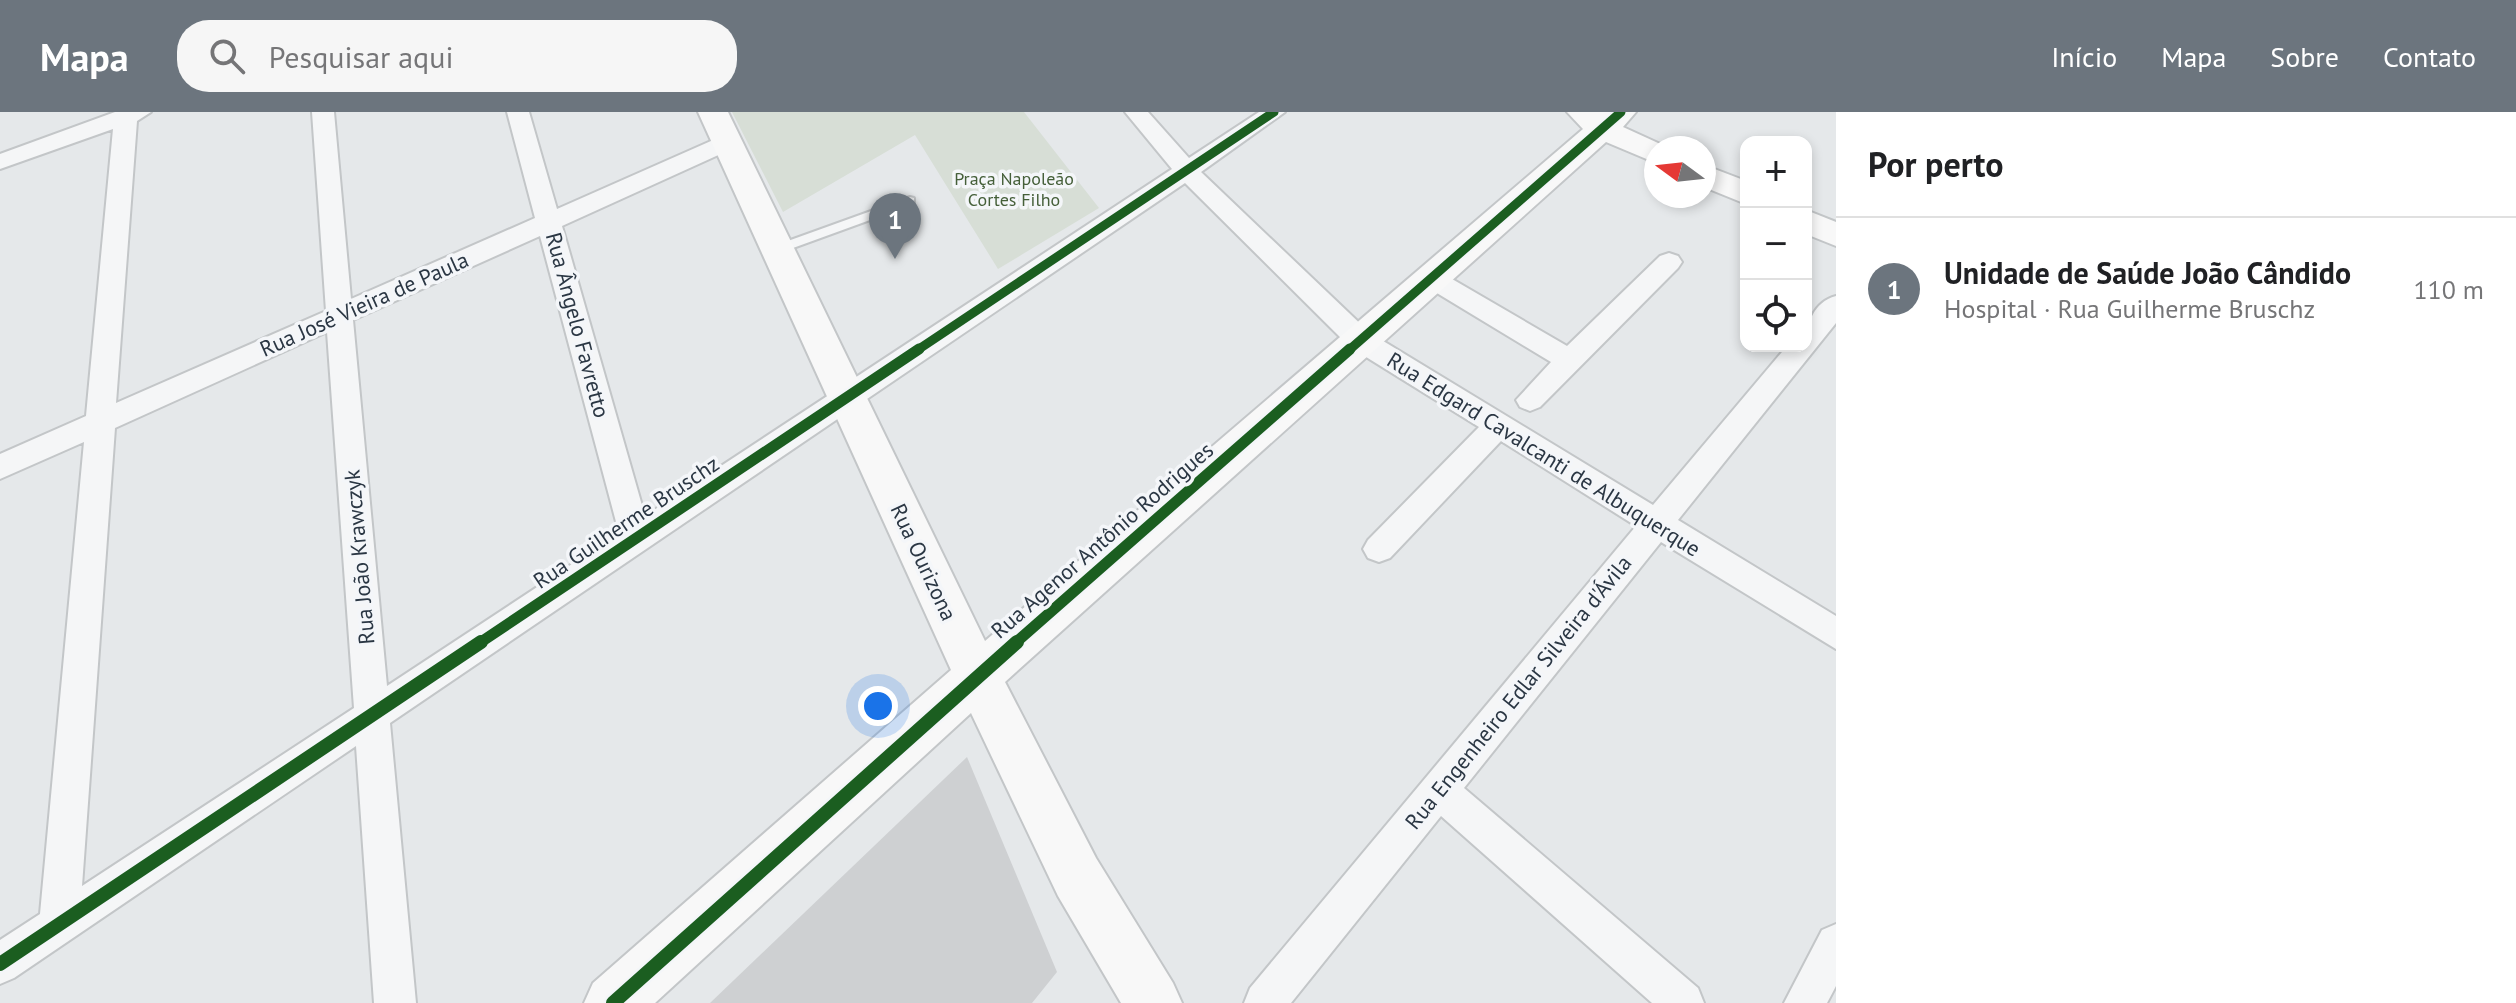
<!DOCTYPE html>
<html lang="pt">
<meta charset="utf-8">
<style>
:root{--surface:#fff;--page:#f6f6f6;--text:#202124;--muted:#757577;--line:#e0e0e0;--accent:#6c757e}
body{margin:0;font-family:"PT Sans",sans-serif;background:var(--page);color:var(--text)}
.controls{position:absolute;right:24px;top:24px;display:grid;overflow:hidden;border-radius:16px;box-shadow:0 4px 12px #0003}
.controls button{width:72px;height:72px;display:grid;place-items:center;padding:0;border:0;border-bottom:2px solid var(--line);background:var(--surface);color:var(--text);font:40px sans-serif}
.compass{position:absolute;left:1644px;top:24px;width:72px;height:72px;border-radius:50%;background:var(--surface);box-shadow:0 4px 12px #0003;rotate:285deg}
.you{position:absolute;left:878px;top:594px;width:28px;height:28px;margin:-20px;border:6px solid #fff;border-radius:50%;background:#1a73e8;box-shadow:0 0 0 12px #1a73e833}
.badge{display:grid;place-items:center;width:52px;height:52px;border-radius:50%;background:var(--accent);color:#fff;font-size:26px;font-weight:700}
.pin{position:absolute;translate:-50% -66px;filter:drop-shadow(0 2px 4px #0008)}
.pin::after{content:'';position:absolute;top:42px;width:28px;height:24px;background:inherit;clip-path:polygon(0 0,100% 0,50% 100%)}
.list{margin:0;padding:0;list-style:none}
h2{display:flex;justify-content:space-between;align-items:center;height:104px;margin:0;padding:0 32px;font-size:34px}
h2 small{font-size:26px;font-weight:400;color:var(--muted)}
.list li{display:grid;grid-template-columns:52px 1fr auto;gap:24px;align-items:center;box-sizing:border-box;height:144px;padding:0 32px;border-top:2px solid var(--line)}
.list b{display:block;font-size:30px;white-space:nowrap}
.list p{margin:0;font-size:26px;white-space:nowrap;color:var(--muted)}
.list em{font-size:26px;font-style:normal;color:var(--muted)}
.icon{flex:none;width:44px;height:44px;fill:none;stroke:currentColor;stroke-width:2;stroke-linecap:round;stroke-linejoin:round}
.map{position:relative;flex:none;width:1836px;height:891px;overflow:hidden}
header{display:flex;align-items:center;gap:48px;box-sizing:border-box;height:112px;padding:0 40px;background:var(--accent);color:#fff}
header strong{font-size:38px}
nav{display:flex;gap:44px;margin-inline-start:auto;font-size:28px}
.search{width:560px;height:72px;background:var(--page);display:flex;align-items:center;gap:20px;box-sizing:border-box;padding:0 28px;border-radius:32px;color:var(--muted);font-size:30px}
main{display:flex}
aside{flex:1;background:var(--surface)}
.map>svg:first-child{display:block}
.green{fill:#d7ded6}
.building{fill:#ced0d2}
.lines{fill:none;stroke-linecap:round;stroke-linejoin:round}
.lane-casing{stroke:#c3c6c8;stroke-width:4}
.street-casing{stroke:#c3c6c8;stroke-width:4}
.secondary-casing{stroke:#c3c6c8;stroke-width:4}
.lane{fill:#f5f6f7;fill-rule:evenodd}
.street{fill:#f5f6f7;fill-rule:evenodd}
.secondary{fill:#f8f8f8;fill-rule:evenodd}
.cycleway-far2-casing{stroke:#f4f6f9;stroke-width:13}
.cycleway-far1-casing{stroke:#f4f6f9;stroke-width:16}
.cycleway-casing{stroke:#f4f6f9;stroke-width:19}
.cycleway-far2{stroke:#1b5e20;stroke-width:9}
.cycleway-far1{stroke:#1b5e20;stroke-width:11}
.cycleway{stroke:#1b5e20;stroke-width:14}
.labels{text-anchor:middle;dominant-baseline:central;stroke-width:7;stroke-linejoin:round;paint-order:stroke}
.far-park-label{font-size:18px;fill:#455f39;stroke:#f4f6f9}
.street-label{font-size:22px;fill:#2b3744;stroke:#f4f6f9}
</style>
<header>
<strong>Mapa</strong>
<div class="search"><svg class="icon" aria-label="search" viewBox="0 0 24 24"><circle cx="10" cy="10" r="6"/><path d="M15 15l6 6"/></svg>Pesquisar aqui</div>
<nav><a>Início</a><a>Mapa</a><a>Sobre</a><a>Contato</a></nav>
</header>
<main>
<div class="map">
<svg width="1836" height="891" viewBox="0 0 1836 891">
<rect width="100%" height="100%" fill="#e5e8ea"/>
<path class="green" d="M732,0H1024L1099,96L998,157L915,23L783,100Z"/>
<path class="building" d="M967,645L1057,860L1032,891H710Z"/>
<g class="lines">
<defs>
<path id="lane" d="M910,85L914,86V92L782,140H774L772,137L774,134Z"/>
<path id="street" d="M115,0H151L137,9L116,291L326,199L312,0H334L351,187L535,106L507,0H529L557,97L720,25H736L740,30L736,35L562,114L645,404L1172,57L1125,0H1148L1189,46L1259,0H1285L1201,60L1370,221L1653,393L1787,234H1806C1806,213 1813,190 1836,184V211L1678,408L1836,504V537L1661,430L1464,676L1698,876L1704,891H1652L1441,704L1291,891H1244L1250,876L1636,414L1501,329L1390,446L1379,450L1368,446L1363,437L1368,428L1479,315L1350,235L1185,71L390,611L416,891H374L356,634L14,866L0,872V828L40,802L84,330L0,367V342L86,304L113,17L0,57V42ZM540,124L619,421L387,574L353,208ZM327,220L354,596L82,774L115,316Z
M1669,141L1678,144L1682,150L1678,156L1540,295L1530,299L1520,295L1516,288L1551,250L1422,172L1418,166L1422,160H1440L1567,234L1660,144Z
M1836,812V874L1827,891H1784L1822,818Z"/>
<path id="secondary" d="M698,0H728L985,529L1583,17L1567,0H1636L1623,15L1669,36H1656V51L1606,30L1005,570L1096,746L1173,871L1182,891H1121L1058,784L971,601L655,891H584L593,871L951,558Z
M1704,53L1746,69V92L1704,75Z
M1806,98L1836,110V134L1806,122Z"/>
</defs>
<use href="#lane" class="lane-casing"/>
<use href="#street" class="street-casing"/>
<use href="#secondary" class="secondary-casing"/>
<use href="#lane" class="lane"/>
<use href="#street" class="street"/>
<use href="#secondary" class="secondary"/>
<defs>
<path id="cycleway-far2" d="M916,239L1274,0
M1348,239L1621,0"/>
<path id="cycleway-far1" d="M478,532L919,237
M1014,532L1350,237"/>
<path id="cycleway" d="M0,852L481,530
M613,891L1017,530"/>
</defs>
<use href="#cycleway-far2" class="cycleway-far2-casing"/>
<use href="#cycleway-far1" class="cycleway-far1-casing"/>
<use href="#cycleway" class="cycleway-casing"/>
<use href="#cycleway-far2" class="cycleway-far2"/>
<use href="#cycleway-far1" class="cycleway-far1"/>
<use href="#cycleway" class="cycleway"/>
</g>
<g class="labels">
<g class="far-park-label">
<text x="1014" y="66">Praça Napoleão<tspan x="1014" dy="21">Cortes Filho</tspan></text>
</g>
<g class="street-label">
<text transform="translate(364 192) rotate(-24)">Rua José Vieira de Paula</text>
<text transform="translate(578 213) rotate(75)">Rua Ângelo Favretto</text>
<text transform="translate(1544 342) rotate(32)">Rua Edgard Cavalcanti de Albuquerque</text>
<text transform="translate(626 410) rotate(-34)">Rua Guilherme Bruschz</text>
<text transform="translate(1102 428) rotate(-41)">Rua Agenor Antônio Rodrigues</text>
<text transform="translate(359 445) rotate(-95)">Rua João Krawczyk</text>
<text transform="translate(924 450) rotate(65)">Rua Ourizona</text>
<text transform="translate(1518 580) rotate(-51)">Rua Engenheiro Edlar Silveira d'Ávila</text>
</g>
</g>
</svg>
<div class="controls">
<button>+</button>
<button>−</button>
<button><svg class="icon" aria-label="locate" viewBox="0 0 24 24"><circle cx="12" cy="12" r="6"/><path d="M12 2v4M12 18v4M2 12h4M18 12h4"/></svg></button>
</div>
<svg class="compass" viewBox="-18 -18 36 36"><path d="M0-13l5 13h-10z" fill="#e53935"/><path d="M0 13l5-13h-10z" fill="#757577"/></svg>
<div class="you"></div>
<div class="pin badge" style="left:895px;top:147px">1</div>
</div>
<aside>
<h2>Por perto<small></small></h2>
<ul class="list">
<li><span class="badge">1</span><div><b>Unidade de Saúde João Cândido</b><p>Hospital · Rua Guilherme Bruschz</p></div><em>110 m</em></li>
</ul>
</aside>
</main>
